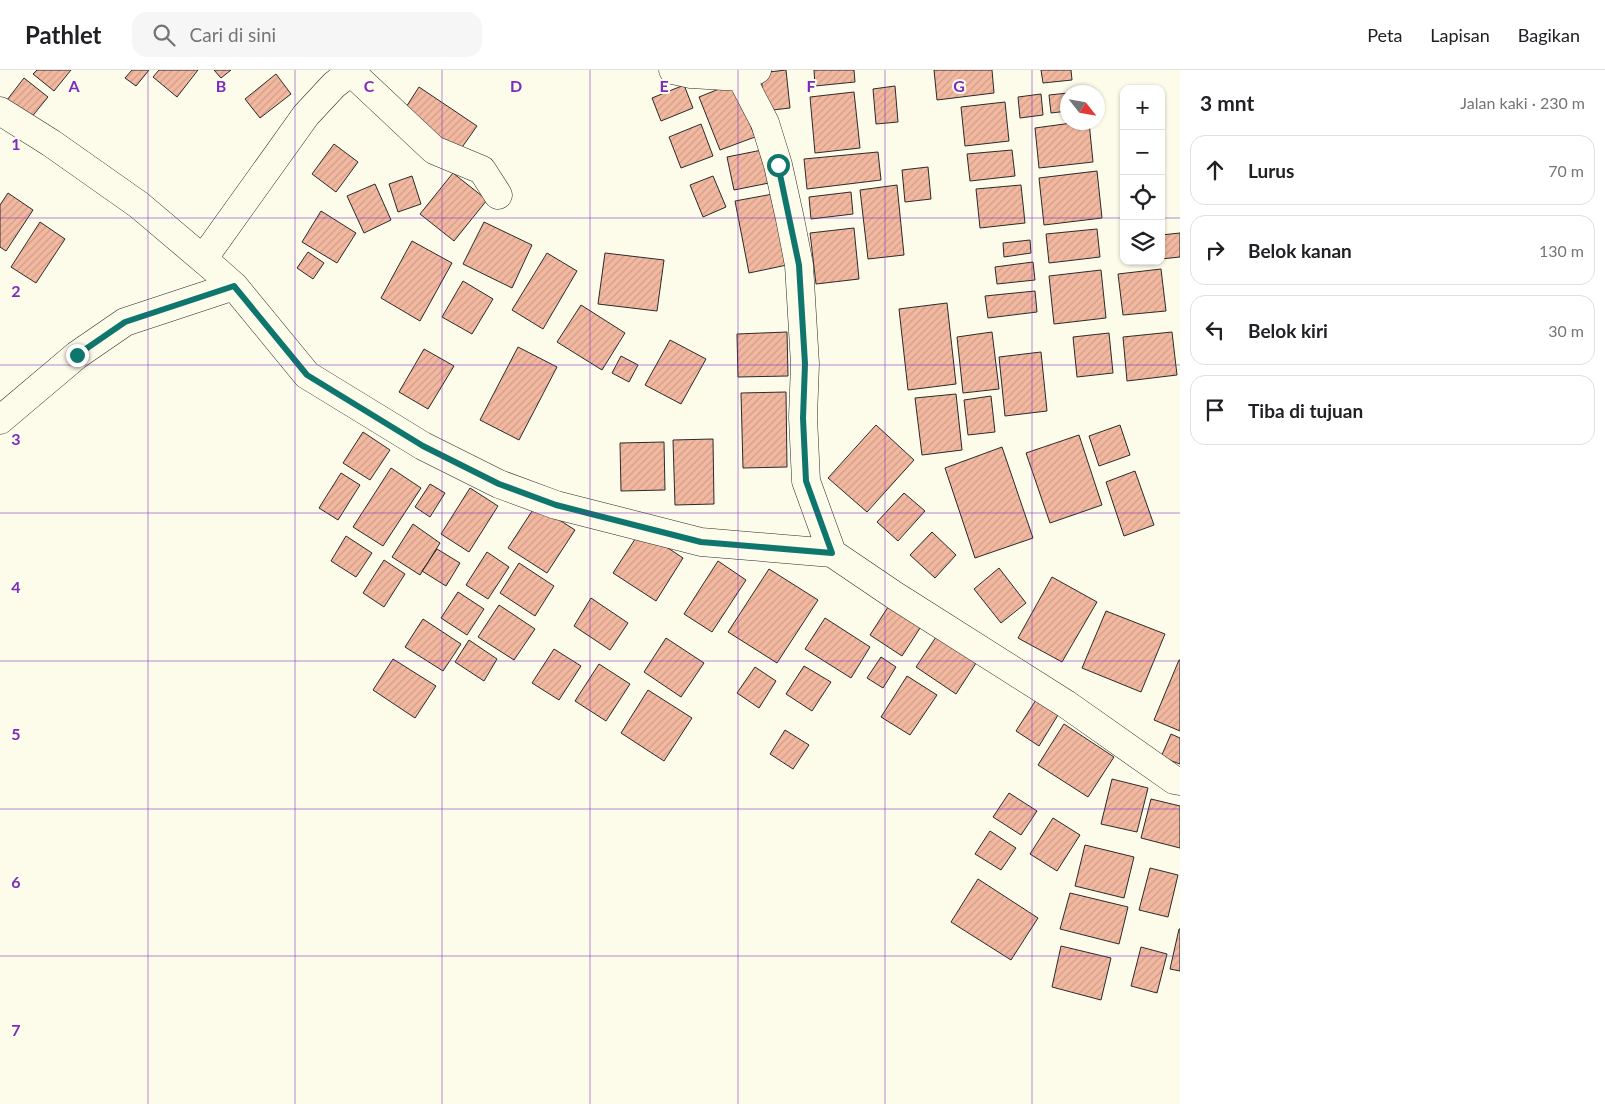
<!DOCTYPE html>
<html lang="id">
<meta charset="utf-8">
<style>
:root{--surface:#fff;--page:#f6f6f6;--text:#202124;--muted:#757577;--line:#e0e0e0}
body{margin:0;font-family:Lato,sans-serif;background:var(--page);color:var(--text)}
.controls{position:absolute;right:15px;top:15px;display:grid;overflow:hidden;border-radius:10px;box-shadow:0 1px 4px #0004}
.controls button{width:45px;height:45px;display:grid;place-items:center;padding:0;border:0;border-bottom:1px solid var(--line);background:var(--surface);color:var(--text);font:25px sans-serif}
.compass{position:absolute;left:1060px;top:15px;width:45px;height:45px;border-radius:50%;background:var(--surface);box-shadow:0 1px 4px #0004;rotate:121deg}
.stop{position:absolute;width:15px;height:15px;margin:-11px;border:4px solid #0f766e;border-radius:50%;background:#fff}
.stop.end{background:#0f766e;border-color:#fff;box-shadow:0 1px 5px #0008}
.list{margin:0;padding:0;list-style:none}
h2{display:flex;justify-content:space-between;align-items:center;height:65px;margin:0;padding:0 20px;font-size:21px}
h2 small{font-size:16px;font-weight:400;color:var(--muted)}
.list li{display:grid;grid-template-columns:32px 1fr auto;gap:15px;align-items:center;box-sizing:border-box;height:70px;margin:0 10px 10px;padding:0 10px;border:1px solid var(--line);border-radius:15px}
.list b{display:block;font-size:19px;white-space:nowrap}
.list em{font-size:16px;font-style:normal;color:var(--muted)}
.icon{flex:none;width:28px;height:28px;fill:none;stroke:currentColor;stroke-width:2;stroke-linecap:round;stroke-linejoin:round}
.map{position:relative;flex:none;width:1180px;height:1034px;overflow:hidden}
header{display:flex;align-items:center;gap:30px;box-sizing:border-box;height:70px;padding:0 25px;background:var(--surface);border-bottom:1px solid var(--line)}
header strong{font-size:24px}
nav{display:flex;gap:28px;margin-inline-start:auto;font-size:18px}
.search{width:350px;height:45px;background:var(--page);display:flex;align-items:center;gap:12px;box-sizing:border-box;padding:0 18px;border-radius:15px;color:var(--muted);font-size:19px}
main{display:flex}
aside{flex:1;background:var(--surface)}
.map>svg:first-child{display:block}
.building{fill:url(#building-hatch);stroke:#2b2b2b}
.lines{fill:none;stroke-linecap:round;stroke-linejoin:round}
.minor-casing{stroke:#2b2b2b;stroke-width:29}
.minor{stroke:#fdfbea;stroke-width:28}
.route{stroke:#0f766e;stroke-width:6}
.grid{fill:none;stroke:#7b2cbf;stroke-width:1;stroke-opacity:0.55}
.grid-label{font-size:16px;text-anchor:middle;font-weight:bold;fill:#7b2cbf;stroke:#fdfbea;stroke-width:4;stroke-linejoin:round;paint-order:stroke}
</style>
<header>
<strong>Pathlet</strong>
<div class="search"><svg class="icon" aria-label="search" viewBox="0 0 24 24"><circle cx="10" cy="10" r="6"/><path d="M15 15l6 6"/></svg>Cari di sini</div>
<nav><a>Peta</a><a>Lapisan</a><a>Bagikan</a></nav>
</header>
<main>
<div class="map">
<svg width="1180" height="1034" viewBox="0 0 1180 1034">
<defs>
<pattern id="building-hatch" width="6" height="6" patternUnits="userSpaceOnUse" patternTransform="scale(1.25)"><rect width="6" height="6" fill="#f2b8a0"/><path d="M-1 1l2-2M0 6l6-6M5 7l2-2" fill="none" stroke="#d09e8a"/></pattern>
</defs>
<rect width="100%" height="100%" fill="#fdfbea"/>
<path class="building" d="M37,0H71L54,21L33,4Z
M132,0H149L136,16L125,8Z
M159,0H198L177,27L153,7Z
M214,0H231L221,8Z
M786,0L790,38L764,41L761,3Z
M814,0H854L855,12L815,16Z
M934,0H992L994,23L937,30Z
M1041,0H1071L1072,10L1043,13Z
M276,4L291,24L260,48L245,29Z
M24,8L48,27L30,49L7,30Z
M734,13L755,67L720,80L699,27Z
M684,15L693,38L661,51L652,28Z
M895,16L898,52L876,54L873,19Z
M419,17L477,56L458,83L401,45Z
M854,22L860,78L815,83L810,27Z
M1068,23V41L1051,43L1049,25Z
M1041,24L1043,45L1020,48L1018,27Z
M1005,32L1009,71L965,76L961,37Z
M1079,52H1089L1093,92L1039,98L1035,58Z
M701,54L713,86L681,98L669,67Z
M334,74L358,92L336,122L312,104Z
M762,80L769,113L734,120L727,87Z
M1012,80L1015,106L970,111L967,84Z
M878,82L881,110L807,119L804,89Z
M928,97L931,129L905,132L902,100Z
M1097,101L1102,148L1044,155L1039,108Z
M453,103L487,130L454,171L420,144Z
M412,106L421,134L398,142L389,114Z
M713,106L726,137L703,147L690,115Z
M375,114L391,150L364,163L347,126Z
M897,115L904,185L868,189L860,120Z
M1021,115L1025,153L980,158L976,119Z
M851,122L853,144L811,149L809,127Z
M8,123L33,140L6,181L0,177V135Z
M773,124L787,195L749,203L735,131Z
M321,141L356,163L337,193L302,172Z
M40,152L65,169L36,213L11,197Z
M484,152L532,175L512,218L463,194Z
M854,158L859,209L816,214L810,163Z
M1097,159L1100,187L1049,193L1046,164Z
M1180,163V187L1161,189V165Z
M1030,170L1031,183L1004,187L1003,173Z
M412,171L452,193L420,251L381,228Z
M308,182L324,193L313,209L297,198Z
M547,183L577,201L543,259L512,240Z
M605,183L664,190L657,241L598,234Z
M1033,192L1035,210L997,214L995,197Z
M1161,199L1166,241L1123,245L1118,204Z
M1101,200L1106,248L1054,254L1049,206Z
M463,211L493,229L472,264L442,247Z
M1035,221L1037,242L988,248L985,226Z
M947,233L956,314L908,320L899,239Z
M581,235L625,263L602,300L557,272Z
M787,262L788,306L738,307L737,264Z
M992,262L999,319L963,323L957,267Z
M1172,262L1177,305L1127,311L1123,267Z
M1109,263L1113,303L1077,307L1073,267Z
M670,270L706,289L681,334L645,315Z
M518,277L557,297L519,370L480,350Z
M424,279L454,296L428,339L399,322Z
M1041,282L1047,341L1005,346L999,287Z
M621,286L638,295L629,312L612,303Z
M786,322L787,397L743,398L741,323Z
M956,324L962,380L922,385L915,328Z
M991,326L995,362L968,365L964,330Z
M876,355L914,390L867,442L828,408Z
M1120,355L1130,385L1099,396L1089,366Z
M363,362L390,380L370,410L343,393Z
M1079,365L1102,435L1050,453L1026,383Z
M713,369L714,434L675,435L673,370Z
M664,372L665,420L621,421L620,373Z
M1002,377L1033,468L975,488L945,398Z
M391,398L421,418L383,476L353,457Z
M1135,401L1154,455L1124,466L1106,412Z
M341,403L360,415L338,450L319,438Z
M430,414L445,423L430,447L415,437Z
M470,418L498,436L469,482L441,464Z
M904,423L925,441L898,471L877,452Z
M536,435L575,460L547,503L508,478Z
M413,454L440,473L420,505L392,487Z
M641,460L683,488L656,531L613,503Z
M932,462L956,485L935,508L910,485Z
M346,466L372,483L356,507L331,491Z
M437,479L460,493L446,516L422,501Z
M487,482L509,497L488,529L466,515Z
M384,490L405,504L384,537L363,523Z
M718,491L746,510L712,562L684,544Z
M519,493L554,516L535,546L500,523Z
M999,498L1026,533L1001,553L974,519Z
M769,499L818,530L777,593L728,562Z
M1052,507L1097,532L1062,592L1018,568Z
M458,522L484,539L467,565L441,548Z
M591,528L628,553L610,580L574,556Z
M890,534L922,555L902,586L870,565Z
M499,535L535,559L514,590L478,567Z
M1106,541L1165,564L1141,622L1082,598Z
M825,548L870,577L851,608L805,579Z
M423,549L461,574L443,601L405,577Z
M940,561L980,587L956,624L916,597Z
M666,568L704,593L681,627L644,602Z
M469,570L497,589L484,611L455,592Z
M554,579L581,596L559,630L532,613Z
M881,587L896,597L883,618L867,608Z
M393,589L436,616L415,648L373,620Z
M1179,590H1180V661L1154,650Z
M599,594L630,614L606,651L575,631Z
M804,596L831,612L812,641L786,624Z
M755,597L776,611L759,638L737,623Z
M907,606L937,625L910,665L881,647Z
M648,620L692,648L664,691L621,663Z
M1036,630L1058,645L1039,676L1016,661Z
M1064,654L1114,687L1088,727L1038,695Z
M785,660L809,675L793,699L770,684Z
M1171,664L1180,668V694L1161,687Z
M1112,709L1148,718L1137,762L1101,754Z
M1009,723L1037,741L1021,765L993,747Z
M1151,729L1180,736V778L1141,768Z
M1053,748L1080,765L1057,801L1030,784Z
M990,761L1016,778L1001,800L975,784Z
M1085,775L1134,787L1124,828L1075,816Z
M1150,798L1178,805L1168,847L1139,840Z
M978,809L1038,848L1011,890L951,852Z
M1070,823L1128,837L1119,874L1060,859Z
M1179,859H1180V901L1170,899Z
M1061,876L1111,888L1101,930L1052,917Z
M1141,877L1167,884L1157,923L1131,916Z"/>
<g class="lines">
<defs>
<path id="minor" d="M673,0L691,4L741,7L757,0
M351,2L434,80L482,100L498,125
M741,7L765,53L778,95L790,149L799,195L805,294L803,347L806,411L832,483
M0,41L51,73L139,135L217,201L234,216L307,305L423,376L499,414L556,435L701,472L832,483L894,525L1066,634L1174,710L1180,711
M203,189L306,45L334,15L353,0
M0,350L77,285L125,252L234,216"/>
</defs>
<use href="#minor" class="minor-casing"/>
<use href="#minor" class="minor"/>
</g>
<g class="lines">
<path class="route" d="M77,285L125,252L234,216L307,305L423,376L499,414L556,435L701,472L832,483L806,411L803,348L805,294L799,195L778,95"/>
</g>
<path class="grid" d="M148,0V1034M295,0V1034M442,0V1034M590,0V1034M738,0V1034M885,0V1034M1032,0V1034M0,148H1124M1161,148H1180M0,295H1180M0,443H1180M0,591H1180M0,739H1180M0,886H1180"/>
<g class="grid-label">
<text x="74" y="22">A</text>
<text x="221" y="22">B</text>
<text x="369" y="22">C</text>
<text x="516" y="22">D</text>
<text x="664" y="22">E</text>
<text x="811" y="22">F</text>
<text x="959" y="22">G</text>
<text x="16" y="80">1</text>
<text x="16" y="227">2</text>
<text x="16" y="375">3</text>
<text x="16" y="523">4</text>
<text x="16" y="670">5</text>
<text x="16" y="818">6</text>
<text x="16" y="966">7</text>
</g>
</svg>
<div class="controls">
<button>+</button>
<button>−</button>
<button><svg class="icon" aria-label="locate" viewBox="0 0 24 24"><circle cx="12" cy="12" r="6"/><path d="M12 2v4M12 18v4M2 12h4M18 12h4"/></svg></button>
<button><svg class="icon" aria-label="layers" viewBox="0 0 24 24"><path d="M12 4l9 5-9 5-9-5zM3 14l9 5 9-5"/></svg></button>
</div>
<svg class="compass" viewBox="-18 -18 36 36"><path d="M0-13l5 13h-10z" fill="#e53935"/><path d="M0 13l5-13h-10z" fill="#757577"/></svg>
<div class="stop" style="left:778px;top:95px"></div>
<div class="stop end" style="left:77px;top:285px"></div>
</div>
<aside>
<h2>3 mnt<small>Jalan kaki · 230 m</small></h2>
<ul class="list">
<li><svg class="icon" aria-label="ahead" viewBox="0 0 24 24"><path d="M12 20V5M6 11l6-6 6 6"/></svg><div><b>Lurus</b></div><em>70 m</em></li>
<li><svg class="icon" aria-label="right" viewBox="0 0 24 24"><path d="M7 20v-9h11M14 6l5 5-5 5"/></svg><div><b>Belok kanan</b></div><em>130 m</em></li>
<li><svg class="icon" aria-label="left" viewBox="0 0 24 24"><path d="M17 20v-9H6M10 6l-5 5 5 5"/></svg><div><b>Belok kiri</b></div><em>30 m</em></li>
<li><svg class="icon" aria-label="arrive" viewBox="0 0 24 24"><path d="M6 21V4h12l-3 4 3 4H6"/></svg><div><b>Tiba di tujuan</b></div></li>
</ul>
</aside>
</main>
